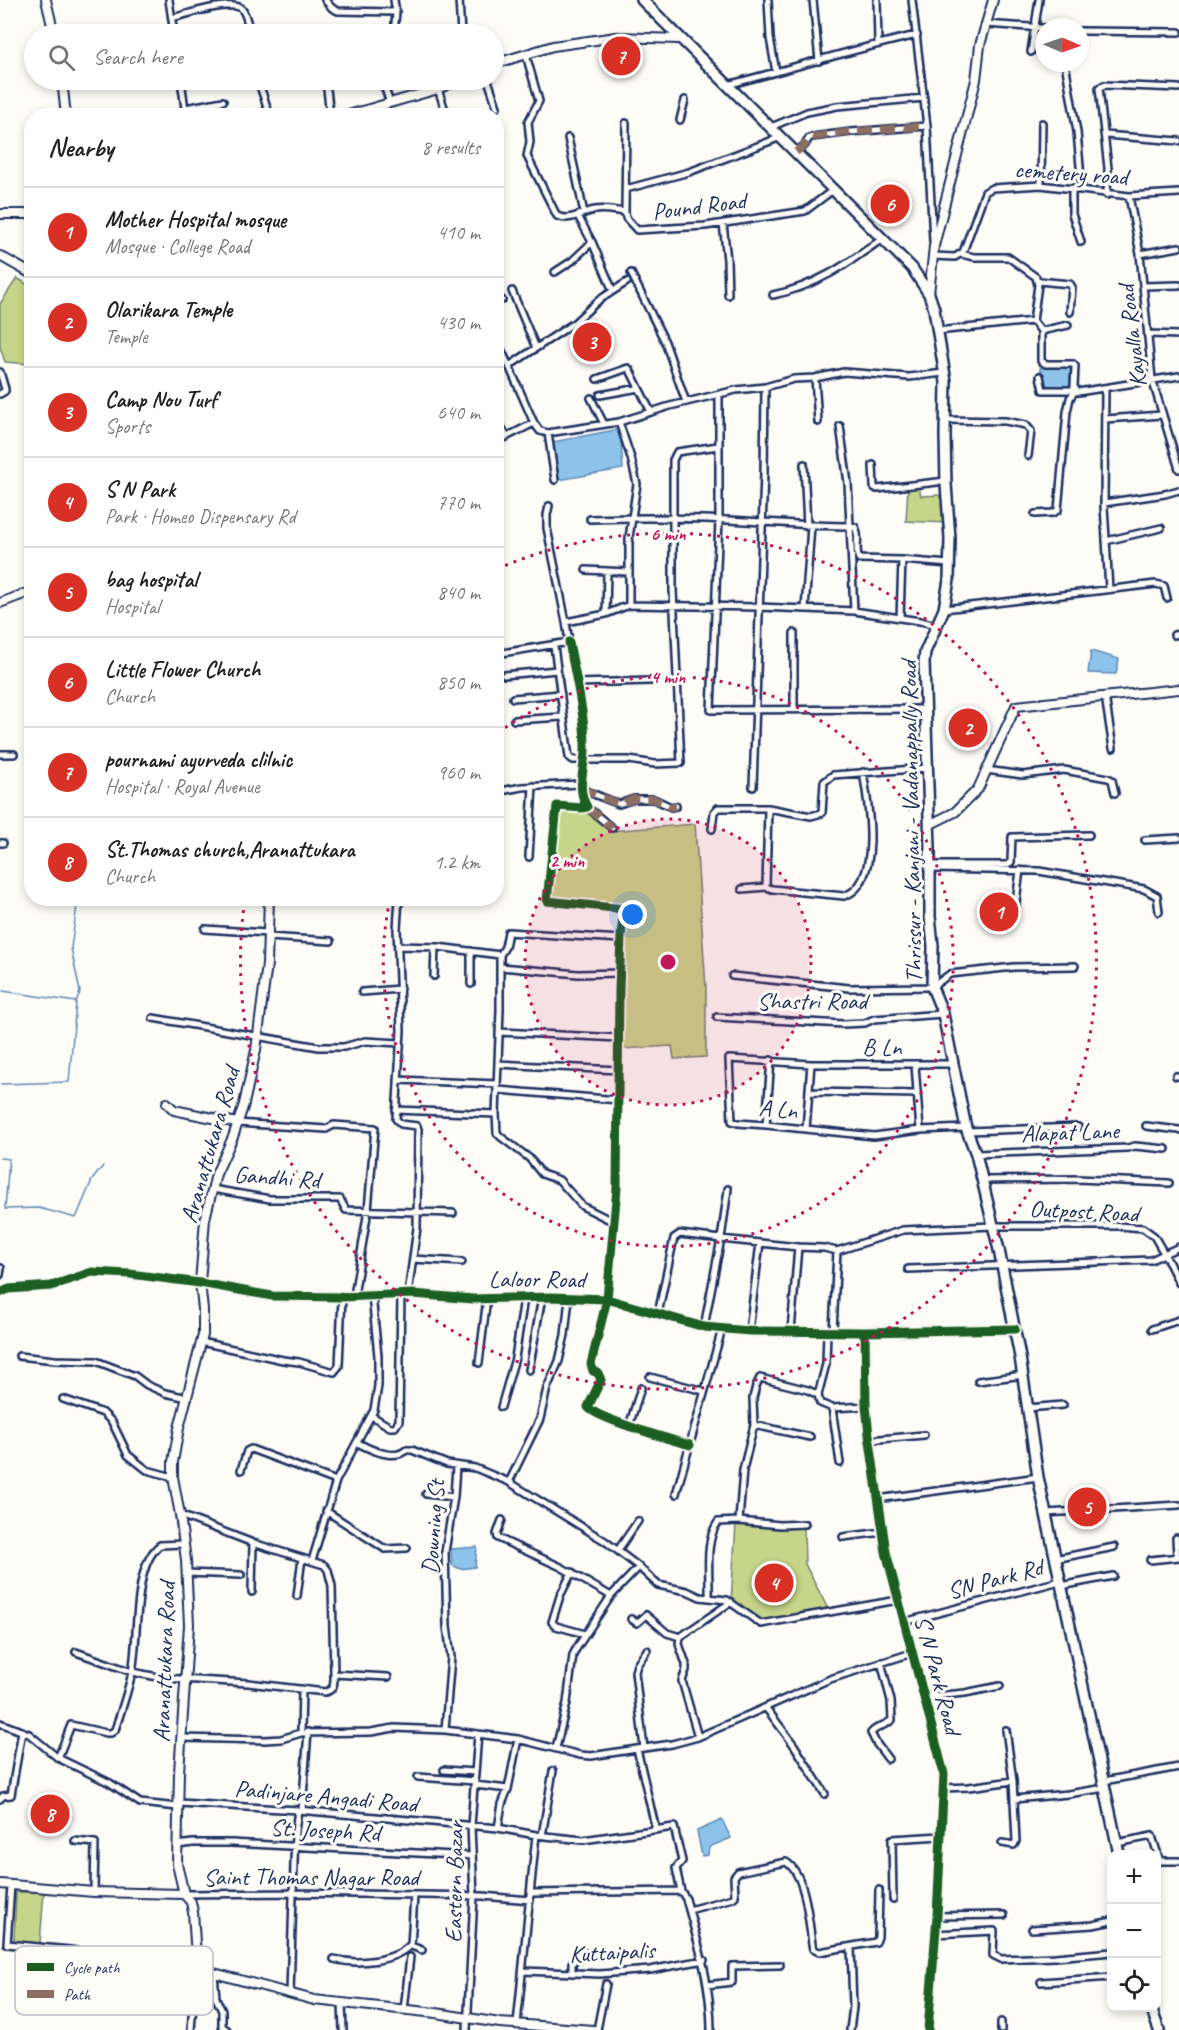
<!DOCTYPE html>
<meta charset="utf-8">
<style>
:root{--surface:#fff;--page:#f2f2f2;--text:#222;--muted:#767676;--line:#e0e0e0;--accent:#d93025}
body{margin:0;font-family:Caveat,sans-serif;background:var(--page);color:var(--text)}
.controls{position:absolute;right:18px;bottom:18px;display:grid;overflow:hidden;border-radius:12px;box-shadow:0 3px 9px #0003}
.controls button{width:54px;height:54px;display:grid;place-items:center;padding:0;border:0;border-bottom:2px solid var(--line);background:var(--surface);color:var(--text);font:30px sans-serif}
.compass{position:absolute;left:1035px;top:18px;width:54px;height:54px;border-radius:50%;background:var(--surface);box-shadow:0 3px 9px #0003;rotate:92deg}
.you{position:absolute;left:633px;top:915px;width:21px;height:21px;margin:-15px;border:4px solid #fff;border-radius:50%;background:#1a73e8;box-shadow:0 0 0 9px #1a73e833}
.badge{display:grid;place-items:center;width:39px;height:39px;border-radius:50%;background:var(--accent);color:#fff;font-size:20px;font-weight:700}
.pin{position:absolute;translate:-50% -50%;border:3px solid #fff;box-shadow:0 2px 6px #0006}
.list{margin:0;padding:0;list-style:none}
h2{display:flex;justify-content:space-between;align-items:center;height:78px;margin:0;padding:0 24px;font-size:26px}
h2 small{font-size:20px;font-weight:400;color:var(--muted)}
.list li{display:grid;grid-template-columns:39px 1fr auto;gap:18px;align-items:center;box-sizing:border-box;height:90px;padding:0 24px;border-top:2px solid var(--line)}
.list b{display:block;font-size:22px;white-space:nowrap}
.list p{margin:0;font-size:20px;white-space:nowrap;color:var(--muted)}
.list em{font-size:20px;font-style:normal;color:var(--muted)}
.icon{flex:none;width:33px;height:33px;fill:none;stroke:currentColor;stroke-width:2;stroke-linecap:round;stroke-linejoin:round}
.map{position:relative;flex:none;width:1179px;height:2030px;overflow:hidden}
.search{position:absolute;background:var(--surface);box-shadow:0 3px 9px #0003;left:24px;top:24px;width:480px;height:66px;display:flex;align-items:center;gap:15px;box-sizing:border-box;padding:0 21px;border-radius:33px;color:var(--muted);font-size:22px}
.panel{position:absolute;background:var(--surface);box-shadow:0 3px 9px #0003;left:24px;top:108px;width:480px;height:798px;border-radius:24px}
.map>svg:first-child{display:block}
.green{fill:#c6d589;stroke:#708274;stroke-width:1.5}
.water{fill:#8dc3eb;stroke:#5f88b3;stroke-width:1.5}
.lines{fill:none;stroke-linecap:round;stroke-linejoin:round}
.stream{stroke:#5f88b3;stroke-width:1.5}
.street-casing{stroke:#1b2f5e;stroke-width:10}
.secondary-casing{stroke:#1b2f5e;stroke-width:12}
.primary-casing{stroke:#1b2f5e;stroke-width:14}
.street{stroke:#fdfcf7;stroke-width:5}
.secondary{stroke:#fdfcf7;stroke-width:8}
.primary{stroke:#fdfcf7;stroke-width:9}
.quiet{stroke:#8d6e63;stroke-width:8;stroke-dasharray:15 8;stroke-linecap:butt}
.cycleway-casing{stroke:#fdfcf7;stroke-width:13}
.cycleway{stroke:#1b5e20;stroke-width:9}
.ring{fill:none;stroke:#c2185b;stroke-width:3;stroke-dasharray:3 6}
.labels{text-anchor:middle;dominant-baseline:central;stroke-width:6;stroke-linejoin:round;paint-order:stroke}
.street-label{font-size:24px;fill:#1b2f5e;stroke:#fdfcf7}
.key{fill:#fdfcf7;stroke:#b9bec9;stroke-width:1.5}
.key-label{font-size:16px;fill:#1b2f5e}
.centre{fill:#c2185b;stroke:#fdfcf7;stroke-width:3}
.ring-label{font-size:18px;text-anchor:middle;font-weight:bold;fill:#c2185b;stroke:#fdfcf7;stroke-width:6;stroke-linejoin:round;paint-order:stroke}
</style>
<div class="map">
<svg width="1179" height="2030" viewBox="0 0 1179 2030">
<rect width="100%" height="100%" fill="#fdfcf7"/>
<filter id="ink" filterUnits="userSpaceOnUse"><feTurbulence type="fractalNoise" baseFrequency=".0167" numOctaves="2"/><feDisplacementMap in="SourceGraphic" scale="12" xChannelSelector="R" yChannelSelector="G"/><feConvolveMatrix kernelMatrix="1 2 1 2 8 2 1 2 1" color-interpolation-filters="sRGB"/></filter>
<g filter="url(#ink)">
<path class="green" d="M17,278L31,287V364L5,362L0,347V304Z
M908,487H919L921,496L942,495L946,523L906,521Z
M565,811L591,812L610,831L695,824L706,988V1057L674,1059L672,1046L622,1049L623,962L627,934L628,906L555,898L552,894L559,815Z
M736,1523L804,1528L805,1564L830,1613L761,1624L731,1602Z
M16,1892H44L40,1943L14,1941Z"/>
<path class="water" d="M1040,368H1071L1069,391H1042Z
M620,429L623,469L559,480L553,442Z
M1091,651L1119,659L1116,674L1088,673Z
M477,1547L475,1567L460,1569L452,1565L451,1549Z
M722,1820L731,1838L709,1847L708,1855L702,1856L697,1831Z"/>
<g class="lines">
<path class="stream" d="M3,991L76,1002
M0,1084L69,1082L76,1002L80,992L71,948L78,898
M0,1158L9,1159L5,1209L39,1208L76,1218L92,1180L103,1166"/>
<defs>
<path id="street" d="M169,0L174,34
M325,0L332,8L338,11L396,12
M394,0L396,12L394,34
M459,0L461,34
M768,0L770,38L776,72
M813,0L819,61
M877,0L878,43
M912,0L927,126L933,241
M172,18C185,15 229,0 241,8C247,14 248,26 250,34
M985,24L1044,28
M1080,31L1179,32
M1031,52L1039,0
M526,55L539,101L528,122L530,142L527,156L557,216C570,222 582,212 595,210C605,208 615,211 625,212
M1065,63L1077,132L1082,189
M181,80L186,116
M258,80L270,116
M326,80L330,116
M382,80L390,103
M488,80L497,107
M727,85C790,69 853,49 917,35
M438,89L447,116
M379,106L381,116
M185,108L223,101
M680,120L685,100
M626,123L625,212L626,218L637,230L705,226L805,211L833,190
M771,127L807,112L837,106L924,98
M1105,135L1179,141
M568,138L584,213
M796,152L805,145L809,138L812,137L851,132L927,126
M1041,185L1042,123
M1072,188V214L1081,242
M626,189L689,172L781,137
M1107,195L1108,168L1099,88L1104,85L1179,88
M1129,196L1140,254L1152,379L1179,469
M578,216L592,242L613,291L599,300L574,323L509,366L534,423L540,431L548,433L619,422L670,406L736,390L765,387L794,379L815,378L844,372L909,377L944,373
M723,223L727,260L728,295
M961,254L974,257H1008L1036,277L1038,285L1033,321L1041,331V361L1046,364H1073L1075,366L1074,387L1078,392L1179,376
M1140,254L1179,247
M933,256L955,257L963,252L985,192L992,188L1041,185L1129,196L1179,193
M555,272L572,261L592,242
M631,273L665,342L686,402
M1038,281L1070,284L1072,287L1070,312
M1143,286L1179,285
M512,291L536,348
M613,291L627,282
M773,295C817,286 847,264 882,239
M496,302L502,300
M937,331L1033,321
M1041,331L1068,325
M1149,334L1179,335
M496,339L509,366
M0,372L5,389V391L0,394
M1040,376L1043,390H1076
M815,378L818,422
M597,379L628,368L630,370L651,412
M1105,389L1104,506L1109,589
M600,395L639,388
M719,395V520L711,710L925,709
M591,398L604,424
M496,418L507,437
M1105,419L1162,415
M945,420L1005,421L1026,425L1031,431L1028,456
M619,422L631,458L637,484L629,538V605
M840,426L848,483L854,611
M548,433L555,480
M496,442L534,423
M804,464L807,526
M873,465L874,487L877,489L946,481
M1104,503L1165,494L1179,490
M549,506L547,515V528L566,622
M1035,514L1053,513L1058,510L1067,412L1070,398L1076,390
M590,519C647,517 705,518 762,522C792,524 820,526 850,526L855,527C861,537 854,549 859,559L902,560
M1106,541L1161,528
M586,570L628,572
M805,609L811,526
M944,609L1156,584L1164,586L1167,598
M606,614L607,571
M900,618L902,560L949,564
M1174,635L1179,634
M569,642C575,675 589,730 584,762C582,779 578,791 587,807L582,808L557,806L547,901L624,909L621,936L619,990L617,1188L607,1299L591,1364L593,1371L598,1373L601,1380L588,1407C595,1418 672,1440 690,1445
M554,646L569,757L573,760H629L655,764L681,763L673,590V460L677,452L718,446
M496,654L569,642L566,622L606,614L629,605L759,607L854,611L920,621L937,625
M504,675L557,670
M576,683L651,681
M1105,696L1113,748
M513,698L561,694
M794,710V633
M514,720L563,717
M0,754H14
M986,770L1023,775L1064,770L1108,778L1112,780L1115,793
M863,772C868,801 883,884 844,896L772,889L766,887L768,808L811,816L822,813L824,782L833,775L928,768
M753,787L764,473L765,387
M581,789L619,804L634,799H654L671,807L676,806
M496,792L522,787L580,784
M587,807L612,828
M712,829L714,812L718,808H768
M1145,840L1179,838
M0,843H3
M529,857L533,786
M930,865H1008L1011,862L1012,837L1089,835
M930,869L1039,871L1144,889L1157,896L1159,912
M742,889L766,887
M399,898L397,929L401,1030L396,1119L401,1124L417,1126L418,1129L417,1228L408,1294
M449,899V898
M1015,910L1020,870
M205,929L268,933
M268,937L331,941
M398,946L438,947L500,955
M500,967L578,974L620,973
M434,976L435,947
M732,976L849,988L932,987L950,974L1014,967L1075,966
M471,984V951
M362,992L400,989
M717,1017L843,1024L865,1023L874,1019L943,1014
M153,1018L319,1047H344L365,1041L400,1043
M499,1032L619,1038
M498,1064L619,1070
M953,1064H811L729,1059L732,1121L738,1123L766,1125L874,1136L920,1130L966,1128
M915,1065L920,1130
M1176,1076H1179
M398,1080L497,1084
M498,1090L619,1100
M809,1092L917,1094
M396,1110L496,1114
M237,1123L326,1129L334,1125L375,1128L368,1210L354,1296
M766,1125L771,1060
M1146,1126L1179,1130
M806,1129L811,1064
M967,1131L1078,1127
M976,1154L1127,1148L1135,1146L1166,1149
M982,1180L1077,1179L1169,1183
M212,1189L270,1199H340L346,1210L453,1213
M728,1189L721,1239L760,1243
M614,1222L582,1206L559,1180L542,1174L529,1158L501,1137L497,1133L496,1114L500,1010V955L505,947L508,932L621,939
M837,1251L903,1230L993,1226H1119L1143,1228L1154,1236L1165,1255L1179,1283
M413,1259L462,1262
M908,1269L1151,1260L1179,1247
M0,1275L1,1268
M0,1293L9,1289L51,1286L92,1272L130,1274L200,1283
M658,1314L674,1238L680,1234L721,1239L704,1327
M1152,1329L1179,1320
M749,1331L760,1243L798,1247
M791,1331L798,1247L824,1248L837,1251L833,1331
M827,1331L826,1364L818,1395L820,1403L832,1408L866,1406
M865,1332L866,1406L869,1435L886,1552L944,1774L937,1916L928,2030
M201,1342L283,1360L299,1362L334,1372L339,1366L342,1297
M19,1356L55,1360L96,1361L135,1376L147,1385L165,1393L188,1398
M479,1363L487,1298
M529,1370L542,1297
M650,1377L704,1391
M978,1381L1023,1375
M63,1399L103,1413L112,1422L128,1455L147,1470L173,1477
M501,1407L515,1358L524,1298
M832,1408L840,1463
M1027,1408L1063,1405
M372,1416L390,1427H395L399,1421L401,1295
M754,1425L810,1437
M629,1426L641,1388
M869,1440L924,1435
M358,1443C371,1450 394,1461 406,1450H412L447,1464L475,1468L509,1482L605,1541L639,1567L658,1585L687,1591L700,1597L727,1600L761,1624L898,1600
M241,1470L247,1451L251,1449L336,1481
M509,1482L540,1419L547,1388L559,1361L565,1335L569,1298
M426,1494L454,1497
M676,1494L722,1329
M877,1499L1038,1477
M326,1511L385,1549L407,1548
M1046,1513L1179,1505
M502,1520L497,1534L498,1538L561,1567L611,1596
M805,1524L780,1525L739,1521L743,1470L754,1425L753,1398L756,1386L760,1378L808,1390L818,1395
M843,1537L883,1532
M1176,1538L1177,1557
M618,1550L638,1521
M1055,1559L1114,1547
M1150,1560L1179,1557
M312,1561L336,1481L374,1410L378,1386V1356L372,1295
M572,1572L560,1596L552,1622L556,1626L585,1634
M186,1573L241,1575
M1061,1586L1113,1576
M252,1592L253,1543
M297,1596L302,1558
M709,1598C710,1574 704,1542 718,1522L739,1521
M631,1619L637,1623L646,1615L667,1633L680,1637
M904,1622L1060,1581
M680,1637L679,1644L686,1664V1670L682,1681L698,1737
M680,1637L731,1602
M76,1652L132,1672L163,1678L248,1683L325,1692C335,1690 334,1683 334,1674L332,1586L328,1570L324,1565L253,1543L180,1515
M881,1662L891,1701L892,1720C885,1726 877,1726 871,1733L876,1743L888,1759
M334,1674L388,1677
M924,1697L965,1693L1000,1686
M766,1708L794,1745L825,1794
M0,1723L29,1734L58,1758L110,1783L140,1803L178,1807
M445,1730L451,1657L447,1626L445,1552L454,1497L456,1466
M301,1733L302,1689
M182,1738L265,1740L281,1739L301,1733L371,1732L394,1728L445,1730L518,1739L580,1755L591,1756L637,1749L656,1830
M556,1748L567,1703L573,1655L576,1649L611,1596L639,1567
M644,1748L635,1672L637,1665L647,1650
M637,1749L672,1744L698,1737L830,1679L912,1653
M58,1758L71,1725L106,1733H111L115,1730C121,1711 128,1692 132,1672C139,1639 132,1566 160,1545L183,1544
M444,1770L475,1772
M418,1777L475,1781
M1104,1781L1179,1767
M475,1785L508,1789
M944,1788L969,1787L1013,1781
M0,1799L3,1796L11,1795L22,1731
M1014,1799L1068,1794L1105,1788
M179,1803L298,1810L498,1828L536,1835L517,2024
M302,1810L308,1732
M498,1828L502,1804L508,1789L518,1739
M536,1835L583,1840L674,1827L682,1861L676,1868L681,1891L686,1899C698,1942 711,1985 711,2030
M542,1836L553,1771
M75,1841L95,1843L94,1892
M1002,1843L1014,1845L1016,1841L1013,1781L1006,1730
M1117,1843L1152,1836L1160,1861H1179
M177,1845L193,1843H232L472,1856
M11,1885L7,1944L70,1950L120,1959L144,1961L196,1957
M531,1893L681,1891
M184,1894L294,1893L483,1896L530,1900
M414,1895L411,1946L422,1950
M893,1899L892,1839L941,1836
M689,1910L733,1898L735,1896L734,1877L738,1872L786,1862C806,1874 809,1923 812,1944L813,1949L819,1952L876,1942L878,1937L879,1890
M937,1916L1004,1915
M1032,1929L1093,1925L1112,1921
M935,1934L994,1931L993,1955L1001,1959L1055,1957L1112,1952
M334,1959C356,1965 395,1962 411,1944
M523,1971L600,1974L650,1970L704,1960
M214,1973L216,1998L222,2011V2026L227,2030
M572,1973V1963L583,1952
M1041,1982L1112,1977
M707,1985L732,1982V1966L780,1965
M290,1994L295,1831L298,1810
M342,2003L343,2030
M404,2010L410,1957
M191,2030L195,1979L199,1963
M467,2030L474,1896L471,1826L478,1734
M597,2030L606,1984
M850,2030L853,2007L851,1947
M1001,2030V2022"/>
<path id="secondary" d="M46,0L54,34
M494,64L553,46L616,37L679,39
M62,80L66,116
M345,116L438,89L457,80
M0,214H32
M0,256L32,274
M929,294L934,246L976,80L980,45L993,0
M0,603L32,591
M929,825L955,812L978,789L1016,706L1179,689
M269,898L267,964L256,1050L244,1104L233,1137L216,1174L205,1219L200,1283L203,1309V1335L179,1428L173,1462V1477L180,1515L186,1560L189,1625L179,1772L177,1864L184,1894L191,1902L193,1912L196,1957L199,1963L214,1973L314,2000L436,2013L500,2023L593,2030
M167,1103L174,1110L237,1123
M200,1283L272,1296L342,1297L413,1294L473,1299L551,1297L607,1299L704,1327L749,1331L865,1332L1015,1329
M0,1884L94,1892L184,1894"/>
<path id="primary" d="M642,0L912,268L929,294L934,309L946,382L945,435L946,484L950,538L949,580L944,609L925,652L924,662L930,848V916L933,946L932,987L943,1014L966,1128L976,1154L999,1250L1020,1357L1038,1477L1119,1854
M1151,2008L1159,2030"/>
</defs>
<use href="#street" class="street-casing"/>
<use href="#secondary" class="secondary-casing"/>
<use href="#primary" class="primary-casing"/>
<use href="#street" class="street"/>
<use href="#secondary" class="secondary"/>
<use href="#primary" class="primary"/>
<path class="quiet" d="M796,152L805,145L809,138L812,137L851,132L927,126
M581,789L619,804L634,799H654L671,807L676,806
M587,807L612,828"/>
<defs>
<path id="cycleway" d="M569,642C575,675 589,730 584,762C582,779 578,791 587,807L582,808L557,806L547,901L624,909L621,936L619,990L617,1188L607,1299L591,1364L593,1371L598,1373L601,1380L588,1407C595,1418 672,1440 690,1445
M0,1293L9,1289L51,1286L92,1272L130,1274L200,1283L272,1296L342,1297L413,1294L473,1299L551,1297L607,1299L704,1327L749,1331L865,1332L1015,1329
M865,1332L866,1406L869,1435L886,1552L944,1774L937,1916L928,2030"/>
</defs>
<use href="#cycleway" class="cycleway-casing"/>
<use href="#cycleway" class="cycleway"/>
</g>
</g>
<circle cx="668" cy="962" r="143" fill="#c2185b" fill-opacity=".12"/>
<g class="ring">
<circle cx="668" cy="962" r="143"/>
<path d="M498 733A285 285 0 1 1 390 900"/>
<path d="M497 569A428 428 0 1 1 245 899"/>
</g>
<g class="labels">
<g class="street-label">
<text transform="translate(1071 173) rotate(4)">cemetery road</text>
<text transform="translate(699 206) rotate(-7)">Pound Road</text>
<text transform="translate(1132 336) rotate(-97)">Kayalla Road</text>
<text transform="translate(911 822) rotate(-91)">Thrissur - Kanjani - Vadanappally Road</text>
<text x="812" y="1001">Shastri Road</text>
<text x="882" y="1047">B Ln</text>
<text transform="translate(778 1109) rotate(5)">A Ln</text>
<text transform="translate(1070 1132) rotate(-2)">Alapat Lane</text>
<text transform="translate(210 1145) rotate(-74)">Aranattukara Road</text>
<text transform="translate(277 1177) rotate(4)">Gandhi Rd</text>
<text transform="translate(1084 1211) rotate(3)">Outpost Road</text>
<text x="537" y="1279">Laloor Road</text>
<text transform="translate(433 1527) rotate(-86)">Downing St</text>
<text transform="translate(995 1579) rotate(-15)">SN Park Rd</text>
<text transform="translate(164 1662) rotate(-88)">Aranattukara Road</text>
<text transform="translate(938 1675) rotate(75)">S N Park Road</text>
<text transform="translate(326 1796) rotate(5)">Padinjare Angadi Road</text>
<text transform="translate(325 1830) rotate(3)">St. Joseph Rd</text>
<text x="311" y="1877">Saint Thomas Nagar Road</text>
<text transform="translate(454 1882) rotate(-89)">Eastern Bazar</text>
<text transform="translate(612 1952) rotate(-3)">Kuttaipalis</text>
</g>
</g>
<rect x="15" y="1946" width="198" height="69" rx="9" class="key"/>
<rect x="27" y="1963" width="27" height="8" fill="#1b5e20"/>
<rect x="27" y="1990" width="27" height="8" fill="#8d6e63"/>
<g class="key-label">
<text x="64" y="1973">Cycle path</text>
<text x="64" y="2000">Path</text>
</g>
<circle cx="668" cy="962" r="9" class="centre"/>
<g class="ring-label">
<text x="668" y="540">6 min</text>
<text x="668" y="683">4 min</text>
<text x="567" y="867">2 min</text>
</g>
</svg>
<div class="controls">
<button>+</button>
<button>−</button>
<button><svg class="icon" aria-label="locate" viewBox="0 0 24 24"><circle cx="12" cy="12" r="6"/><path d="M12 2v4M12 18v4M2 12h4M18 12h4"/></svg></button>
</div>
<svg class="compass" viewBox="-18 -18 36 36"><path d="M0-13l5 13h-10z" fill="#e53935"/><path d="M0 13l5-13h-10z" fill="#767676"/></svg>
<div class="you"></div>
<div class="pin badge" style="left:999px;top:912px">1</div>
<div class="pin badge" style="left:968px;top:728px">2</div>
<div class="pin badge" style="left:592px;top:342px">3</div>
<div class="pin badge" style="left:774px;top:1583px">4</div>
<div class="pin badge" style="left:1087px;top:1507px">5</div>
<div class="pin badge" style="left:890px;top:204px">6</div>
<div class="pin badge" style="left:621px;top:56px">7</div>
<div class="pin badge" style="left:50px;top:1814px">8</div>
<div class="search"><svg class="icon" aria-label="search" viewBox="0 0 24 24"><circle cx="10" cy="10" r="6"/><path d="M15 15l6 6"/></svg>Search here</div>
<section class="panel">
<h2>Nearby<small>8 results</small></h2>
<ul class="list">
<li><span class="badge">1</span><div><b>Mother Hospital mosque</b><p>Mosque · College Road</p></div><em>410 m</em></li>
<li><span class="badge">2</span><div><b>Olarikara Temple</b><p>Temple</p></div><em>430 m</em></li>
<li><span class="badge">3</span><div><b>Camp Nou Turf</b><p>Sports</p></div><em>640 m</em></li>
<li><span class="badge">4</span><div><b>S N Park</b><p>Park · Homeo Dispensary Rd</p></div><em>770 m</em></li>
<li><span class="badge">5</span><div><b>bag hospital</b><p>Hospital</p></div><em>840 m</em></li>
<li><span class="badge">6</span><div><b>Little Flower Church</b><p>Church</p></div><em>850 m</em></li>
<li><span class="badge">7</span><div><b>pournami ayurveda clilnic</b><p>Hospital · Royal Avenue</p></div><em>960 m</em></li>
<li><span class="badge">8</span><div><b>St.Thomas church,Aranattukara</b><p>Church</p></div><em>1.2 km</em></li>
</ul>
</section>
</div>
